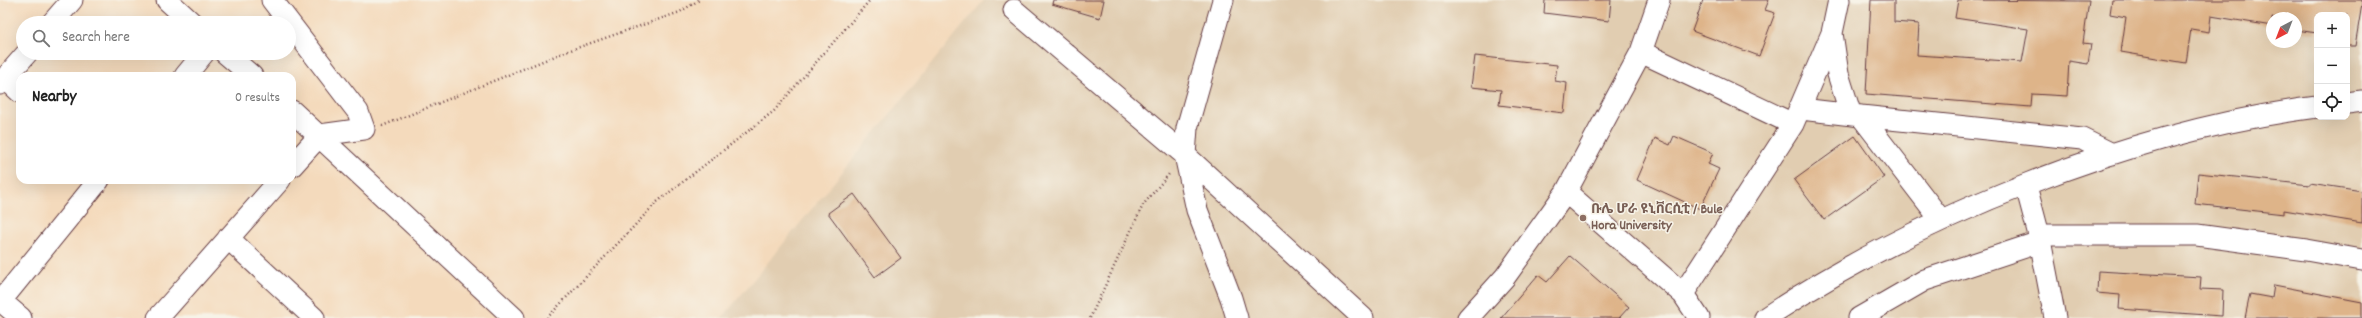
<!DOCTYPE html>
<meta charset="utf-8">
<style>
:root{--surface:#fff;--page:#f6f6f6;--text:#222;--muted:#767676;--line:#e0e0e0}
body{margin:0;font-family:Dekko,"Noto Sans Ethiopic",sans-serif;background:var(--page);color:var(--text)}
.controls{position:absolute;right:12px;top:12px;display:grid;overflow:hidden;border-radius:8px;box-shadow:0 4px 16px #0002}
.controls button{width:36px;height:36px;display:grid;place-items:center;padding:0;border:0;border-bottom:1px solid var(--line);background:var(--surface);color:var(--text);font:20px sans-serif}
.compass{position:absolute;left:2266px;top:12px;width:36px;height:36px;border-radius:50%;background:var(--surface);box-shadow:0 4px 16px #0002;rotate:222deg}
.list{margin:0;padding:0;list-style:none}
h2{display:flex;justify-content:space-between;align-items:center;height:52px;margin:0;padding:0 16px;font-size:17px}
h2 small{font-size:13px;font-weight:400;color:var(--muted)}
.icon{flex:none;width:22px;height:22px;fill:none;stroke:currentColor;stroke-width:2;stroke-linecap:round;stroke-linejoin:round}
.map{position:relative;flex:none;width:2362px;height:318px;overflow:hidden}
.search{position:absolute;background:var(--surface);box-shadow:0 4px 16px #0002;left:16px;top:16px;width:280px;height:44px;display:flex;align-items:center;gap:10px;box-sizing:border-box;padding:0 14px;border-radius:22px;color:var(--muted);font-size:15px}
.panel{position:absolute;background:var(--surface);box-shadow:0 4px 16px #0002;left:16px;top:72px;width:280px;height:112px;border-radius:12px}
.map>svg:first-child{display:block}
.built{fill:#e1cdb1;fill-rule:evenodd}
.building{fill:#deb489}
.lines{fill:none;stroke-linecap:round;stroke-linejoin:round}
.street-casing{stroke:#643b41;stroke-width:23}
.path{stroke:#643b41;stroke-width:2.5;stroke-dasharray:1 3;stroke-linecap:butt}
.street{stroke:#fff;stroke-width:21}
.education-dot{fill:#8d6e63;stroke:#f7f3e8;stroke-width:1.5}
.labels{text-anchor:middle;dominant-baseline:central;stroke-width:3;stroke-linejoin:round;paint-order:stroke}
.education-label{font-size:14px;font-weight:bold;fill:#785e54;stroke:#f7f3e8;text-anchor:start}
</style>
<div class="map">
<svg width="2362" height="318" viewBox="0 0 2362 318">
<rect width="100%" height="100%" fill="#f7f3e8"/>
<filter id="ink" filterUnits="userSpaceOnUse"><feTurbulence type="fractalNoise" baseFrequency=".025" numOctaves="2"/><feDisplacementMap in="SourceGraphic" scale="8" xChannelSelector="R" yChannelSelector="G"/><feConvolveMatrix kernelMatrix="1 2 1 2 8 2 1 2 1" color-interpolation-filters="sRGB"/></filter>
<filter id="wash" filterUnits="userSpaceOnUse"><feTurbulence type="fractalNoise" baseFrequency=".012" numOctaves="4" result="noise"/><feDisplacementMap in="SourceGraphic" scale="16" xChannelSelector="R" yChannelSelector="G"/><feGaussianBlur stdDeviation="0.9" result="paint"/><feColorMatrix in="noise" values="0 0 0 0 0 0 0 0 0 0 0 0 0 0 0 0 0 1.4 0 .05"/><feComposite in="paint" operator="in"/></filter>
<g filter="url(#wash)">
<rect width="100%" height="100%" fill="#f4dabc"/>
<path class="built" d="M984,0H2362V318H722ZM2317,15H2347V117H2317ZM2272,18H2296V42H2272Z"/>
<g id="blocks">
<path class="building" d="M1053,0H1104L1100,18L1052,4Z
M1545,0H1611L1609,21L1544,13Z
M1703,0H1769L1765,10L1775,13L1759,56L1692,31Z
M1871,0H1894V22L1919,24L1917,55L2022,62L2028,29L1955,18L1958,0L2089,1L2083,43L2091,44L2088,64L2069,61L2067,96L2032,94L2031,107L1866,94Z
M2112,0H2362V4L2355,46H2347V15H2317V33L2296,30V18H2272V26L2211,16L2209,32L2191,29L2186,63L2121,52L2126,17L2110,14Z
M1475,56L1557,65L1555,81L1567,83L1564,113L1499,105L1501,90L1471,87Z
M1674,136L1713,153L1708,164L1719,169L1700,209L1637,180L1655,138L1670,145Z
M1855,136L1884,177L1824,220L1794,180Z
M2198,173L2310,185V183L2362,191V223L2284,210V214L2195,204Z
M854,194L901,258L875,277L828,213Z
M1570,256L1629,307L1619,318H1501L1538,275L1547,282Z
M2098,271L2201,277L2200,289L2223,290L2222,316L2119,309L2120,295L2097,293Z
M2274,285L2362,302V318H2245L2250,294L2272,298Z"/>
</g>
</g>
<g filter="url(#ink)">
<use href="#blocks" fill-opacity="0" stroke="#643b41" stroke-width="1"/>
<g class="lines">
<defs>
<path id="street" d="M167,0L192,23
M272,0L358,112L364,129L320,135L292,166
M1223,0L1187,128L1185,155L1197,210L1231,298L1237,318
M1014,10L1185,155L1363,318
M52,23L72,0
M1832,33L1838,74L1851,115
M1641,52L1793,124
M225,53L252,76
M185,76L204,53
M5,78L20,92
M0,84L27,53
M2347,103L2362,101
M1801,109L1861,116L1941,220
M292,111L514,318
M1861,116L2082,139L2112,154
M2026,186L2039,235L2055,318
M1566,192L1683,294L1699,318
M2039,235H2197L2306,250L2362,260
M228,238L314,318
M1683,294L1793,124L1832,33L1839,0
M1,301L21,318
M0,302L99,180
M158,318L280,180
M1468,318L1505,277L1566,192L1641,52L1659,0
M1765,318C1920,215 2132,131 2317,107
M1859,318L1925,280L2040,242"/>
</defs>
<use href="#street" class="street-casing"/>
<path class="path" d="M382,126L565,52L680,12L699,0
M547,318L657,202L774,111L870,0
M1090,318L1143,205L1169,174"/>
<use href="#street" class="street"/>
</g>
</g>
<circle class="education-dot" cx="1583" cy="218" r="4"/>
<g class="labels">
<g class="education-label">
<text x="1591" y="210">ቡሌ ሆራ ዩኒቨርሲቲ / Bule<tspan x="1591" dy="16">Hora University</tspan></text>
</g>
</g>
</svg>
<div class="controls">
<button>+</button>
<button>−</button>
<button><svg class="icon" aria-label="locate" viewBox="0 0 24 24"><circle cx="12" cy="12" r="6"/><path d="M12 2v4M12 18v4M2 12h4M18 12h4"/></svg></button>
</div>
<svg class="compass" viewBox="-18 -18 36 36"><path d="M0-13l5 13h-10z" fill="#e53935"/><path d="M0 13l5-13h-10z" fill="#767676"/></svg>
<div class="search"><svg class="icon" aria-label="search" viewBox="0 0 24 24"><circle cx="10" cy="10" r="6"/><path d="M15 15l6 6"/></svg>Search here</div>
<section class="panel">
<h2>Nearby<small>0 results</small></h2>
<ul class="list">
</ul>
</section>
</div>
